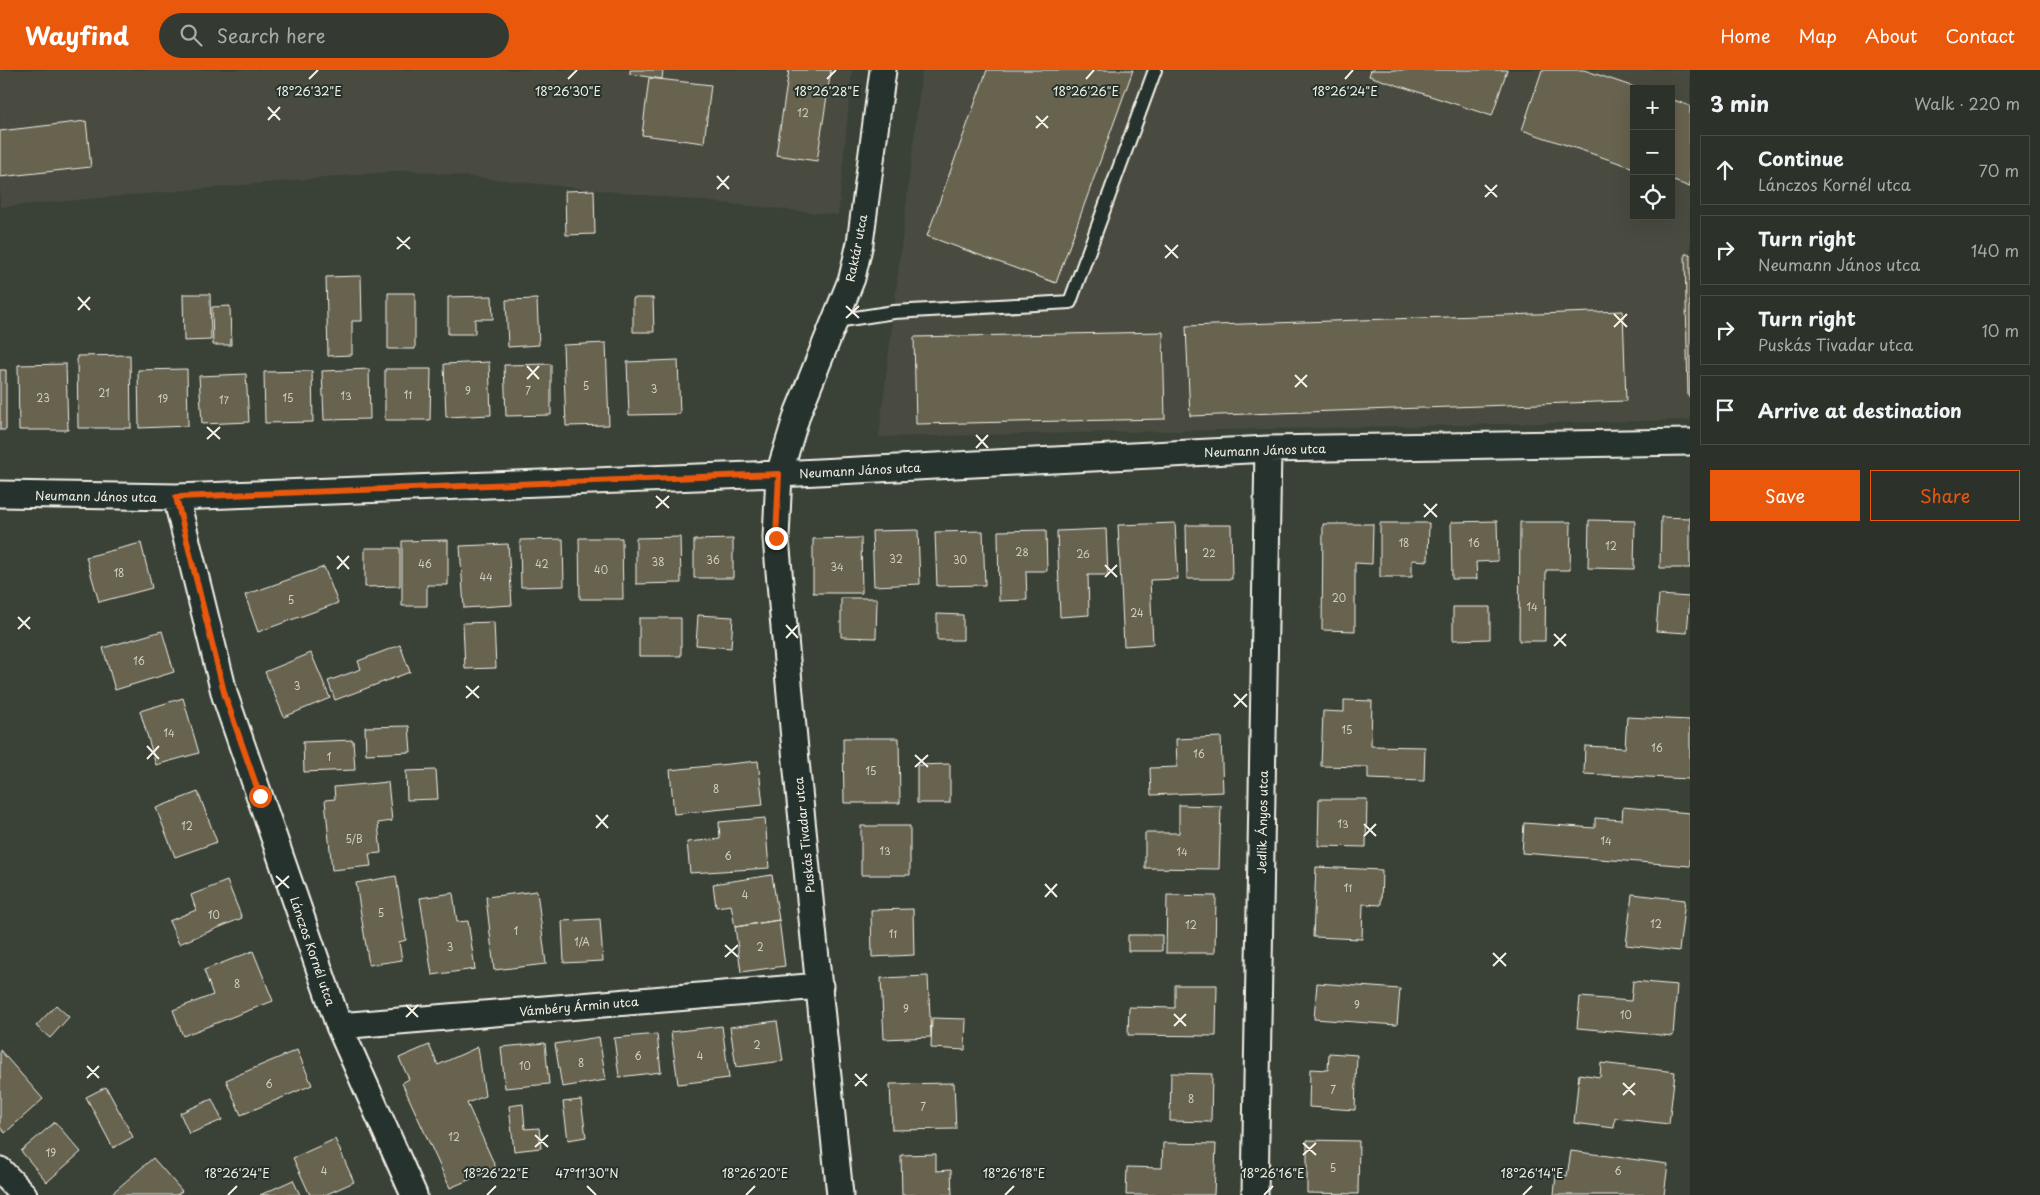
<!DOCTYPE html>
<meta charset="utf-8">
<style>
:root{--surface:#2c322a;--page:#343a32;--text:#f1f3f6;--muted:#a6aaa8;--line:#484d47;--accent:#ea580c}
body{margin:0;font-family:"Playpen Sans",sans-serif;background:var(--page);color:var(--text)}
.controls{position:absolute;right:15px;top:15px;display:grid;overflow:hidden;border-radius:0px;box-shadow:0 5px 20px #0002}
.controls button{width:45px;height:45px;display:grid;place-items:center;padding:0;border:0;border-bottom:1px solid var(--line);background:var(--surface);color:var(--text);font:25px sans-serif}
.stop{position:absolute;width:15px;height:15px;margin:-11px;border:4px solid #ea580c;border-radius:50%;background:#fff}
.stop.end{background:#ea580c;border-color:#fff;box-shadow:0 1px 5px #0008}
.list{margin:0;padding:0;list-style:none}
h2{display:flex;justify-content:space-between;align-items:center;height:65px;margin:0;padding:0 20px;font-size:21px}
h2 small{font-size:16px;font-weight:400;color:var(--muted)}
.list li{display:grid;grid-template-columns:32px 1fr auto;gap:15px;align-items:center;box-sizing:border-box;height:70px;margin:0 10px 10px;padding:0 10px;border:1px solid var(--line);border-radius:0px}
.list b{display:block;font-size:19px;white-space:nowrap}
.list p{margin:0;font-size:16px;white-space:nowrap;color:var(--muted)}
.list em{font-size:16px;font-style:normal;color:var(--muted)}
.actions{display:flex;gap:10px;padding:15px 20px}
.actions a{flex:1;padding:11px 0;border:1px solid var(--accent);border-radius:0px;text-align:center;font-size:18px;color:var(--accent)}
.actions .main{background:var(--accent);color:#fff}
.icon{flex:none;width:28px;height:28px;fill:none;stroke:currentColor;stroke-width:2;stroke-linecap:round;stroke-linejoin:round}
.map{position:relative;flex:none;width:1690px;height:1125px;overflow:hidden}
header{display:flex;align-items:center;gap:30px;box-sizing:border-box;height:70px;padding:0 25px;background:var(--accent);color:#fff}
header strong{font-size:24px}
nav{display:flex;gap:28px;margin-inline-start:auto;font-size:18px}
.search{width:350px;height:45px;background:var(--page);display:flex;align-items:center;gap:12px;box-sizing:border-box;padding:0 18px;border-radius:28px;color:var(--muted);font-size:19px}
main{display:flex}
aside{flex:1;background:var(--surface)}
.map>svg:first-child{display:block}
.built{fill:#484c3f;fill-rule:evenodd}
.building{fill:#676450;stroke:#f4f1e8}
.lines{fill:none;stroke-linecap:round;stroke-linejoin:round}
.service-casing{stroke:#f4f1e8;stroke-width:16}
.minor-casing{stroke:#f4f1e8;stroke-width:29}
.service{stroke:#26332d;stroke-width:12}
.minor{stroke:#26332d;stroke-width:25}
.route{stroke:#ea580c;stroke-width:6}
.ticks{fill:none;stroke:#f4f1e8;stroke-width:2}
.labels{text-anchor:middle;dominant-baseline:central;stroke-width:4;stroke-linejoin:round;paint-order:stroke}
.number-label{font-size:10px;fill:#d1cec2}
.street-label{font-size:12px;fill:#f4f1e8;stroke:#26332d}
.ticks-label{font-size:12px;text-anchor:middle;fill:#f4f1e8;stroke:#26332d;stroke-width:4;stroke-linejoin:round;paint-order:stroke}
</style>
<header>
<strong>Wayfind</strong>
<div class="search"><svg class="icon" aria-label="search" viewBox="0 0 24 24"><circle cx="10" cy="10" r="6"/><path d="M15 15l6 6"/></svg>Search here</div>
<nav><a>Home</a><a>Map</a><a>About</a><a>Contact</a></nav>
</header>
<main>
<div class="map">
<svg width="1690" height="1125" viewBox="0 0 1690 1125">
<rect width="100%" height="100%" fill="#3a4238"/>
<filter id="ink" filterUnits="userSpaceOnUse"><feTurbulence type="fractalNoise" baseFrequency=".02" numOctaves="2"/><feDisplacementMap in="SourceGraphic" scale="10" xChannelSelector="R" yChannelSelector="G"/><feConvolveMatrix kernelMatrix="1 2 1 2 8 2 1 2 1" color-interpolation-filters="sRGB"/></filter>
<g filter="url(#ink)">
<path class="built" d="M0,0H852L838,145L407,100L0,137Z
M922,0H1690V350L879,367ZM1634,19H1671V146H1634Z"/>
<path class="building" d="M630,0H663L662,9L630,4Z
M789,0H831L817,91L776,85Z
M987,0H1133L1056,213L927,166Z
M1371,0H1507L1492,46L1369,6Z
M1542,0H1584L1640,19H1634V98L1522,60Z
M649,8L711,15L704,73L642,65Z
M1671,29L1690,36V117L1671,110Z
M86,51L91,97L0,107V61Z
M594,120L595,164L566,165L565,121Z
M1685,184H1690V326H1688Z
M361,206L362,251H352V285L328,286L326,207Z
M388,223H415V279H388Z
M183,224H210L211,270L184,271Z
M492,226L493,249H475V264H448V227Z
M633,228H653L654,262H633Z
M537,229L539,275L508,277L506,230Z
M230,236L231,275H213L212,237Z
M1623,241L1626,331L1190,346L1186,256Z
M1163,262L1165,349L916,354L914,267Z
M606,273L609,355L566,356L563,275Z
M130,285L131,358H78L77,286Z
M678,290L680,344L629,345L627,292Z
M489,292L491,345L446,347L444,294Z
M66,294L68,360H19L18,295Z
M551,294V345L506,346L504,295Z
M187,299L188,356L139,358L138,300Z
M369,299L370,349L324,350L322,301Z
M385,299H431L430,350H385Z
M0,300H6V360H0Z
M312,301L313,352L265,353L264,302Z
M246,304L249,352L202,354L199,306Z
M1661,447L1690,448V498H1660Z
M1589,450L1635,451L1634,499L1588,498Z
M1497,451L1498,491L1476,492L1477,509H1452L1451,452Z
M1520,452H1571L1570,500H1546L1545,571H1519Z
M1175,453L1178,509L1150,510L1153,574L1124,576L1118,455Z
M1380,453H1429L1428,491L1412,490V507H1380Z
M1323,454H1373L1372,494L1355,493V561L1322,560Z
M1186,455H1231L1232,509H1187Z
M1106,459L1108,505H1088L1089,545L1060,547L1057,461Z
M918,460L920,514L874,516L872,461Z
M1046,460L1047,501H1026L1027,530L999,531L998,461Z
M983,461L985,515L937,516L935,462Z
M680,467L681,513L636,514V468Z
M579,468H622L623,529H580Z
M861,468L862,523H813V469Z
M563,469L564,516L521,517L520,470Z
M733,469V508H694V470Z
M448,470V515H427V536H402V471Z
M141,473L152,518L99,532L86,487Z
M508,474L512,535L464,538L460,476Z
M365,478H400V516L365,517Z
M324,497L338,533L258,562L245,525Z
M1659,525L1690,527L1687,563L1656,561Z
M841,528H877L876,568L841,567Z
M1453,537H1490V569L1453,570Z
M937,544L963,545V570H937Z
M698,545L733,547L731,578L696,575Z
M639,548H681V586H639Z
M494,552L496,598L465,599L463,553Z
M162,561L174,602L115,620L103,578Z
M400,575L410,602L335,630L328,611L361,599L358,591Z
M311,583L330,628L284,647L265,602Z
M183,628L199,683L156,695L140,641Z
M1344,630L1372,631L1371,676L1425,677L1424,711L1368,709V697L1321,696L1323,641L1344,642Z
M1627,647L1690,650V709L1584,704L1585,676L1625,678Z
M409,656L411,682L366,684L365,657Z
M1221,667L1223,722L1151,725L1150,698L1177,697L1176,669Z
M843,668H899L900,733H844Z
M353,670L355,700L304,702L303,672Z
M758,691L763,735L674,744L670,700Z
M950,694V733H917V695Z
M436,700L438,729L407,730L406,701Z
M388,712L392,751L378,753L381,783L369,784L371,796L332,800L325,730L335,729L334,717Z
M198,722L217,772L175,787L156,738Z
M1319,729H1367L1366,777L1318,776Z
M1179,735L1221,736L1219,799L1145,798V763H1179Z
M1623,737L1690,743V796L1522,783L1524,753L1595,758V748L1622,750Z
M765,748L769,798L690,803L687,772L720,769L719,752Z
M861,756H910V805H861Z
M1316,797L1382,800L1381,835L1363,834L1362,869L1313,867Z
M772,805L779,850L735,857L731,835L716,837L713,814Z
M396,806L406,870L399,872L402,890L369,895L356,813Z
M227,811L242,848L179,874L169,851L196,840L191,825Z
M537,821L546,894L494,900L486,827Z
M453,823L457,852L468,851L475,899L432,905L420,828Z
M1632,824L1685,830L1679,881L1626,875Z
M1167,825L1216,826L1215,883H1166Z
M913,839L914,885L872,887L871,840Z
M600,849L603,891L564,893L562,851Z
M779,850L785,896L741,902L735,857Z
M1128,865H1162V881H1128Z
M253,881L273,931L183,966L173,940L213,925L204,900Z
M928,906L931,967L884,969L881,908Z
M1633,911L1677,915L1673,966L1577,958L1580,927L1631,931Z
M1317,913L1400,919L1397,955L1314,949Z
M1175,915H1217L1216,966L1128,965L1129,937L1175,938Z
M56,935L69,947L50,968L36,956Z
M932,948L966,949L965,980L931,978Z
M777,951L783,991L736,997L730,957Z
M722,956L729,1008L678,1014L671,962Z
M657,964L661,1002L619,1007L614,968Z
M599,967L606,1010L562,1017L555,974Z
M545,973L549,1014L505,1018L501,977Z
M429,975L438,995L478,977L485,1026L467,1033L496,1098L450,1118L402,1013L409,1009L399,988Z
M0,980L43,1029L5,1063L0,1057Z
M297,980L312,1015L241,1045L226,1010Z
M1329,983L1357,985L1355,1040L1309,1037L1310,999L1328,1000Z
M1601,993L1675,1002L1669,1054L1615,1048L1614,1058L1574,1053L1579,1004L1600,1007Z
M1171,1003L1212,1004L1211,1052L1170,1051Z
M954,1013L956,1059L892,1060L890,1014Z
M106,1017L133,1067L113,1078L86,1027Z
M212,1029L222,1050L189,1064L180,1043Z
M581,1030L586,1067L568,1070L563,1032Z
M523,1034L525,1059L539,1058L541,1078L514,1081L509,1036Z
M55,1052L81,1082L47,1112L21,1081Z
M335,1069L354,1112L325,1125H310L293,1088Z
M1307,1070L1359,1071L1358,1124L1307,1123Z
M1163,1073L1216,1074L1214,1125H1126L1127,1097L1162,1098Z
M1571,1081L1668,1094L1664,1125H1554L1556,1105L1567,1106Z
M936,1084V1101L951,1100L952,1125H902L901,1085Z
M153,1088L182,1121L177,1125H110Z
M293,1110L300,1125H260Z"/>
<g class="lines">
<defs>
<path id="service" d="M836,251L894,242L1070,232L1155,0"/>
<path id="minor" d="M0,424L176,427L779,404L1268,379L1690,372
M176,427L225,626L339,956L414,1125
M339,956L820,916
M0,1100L24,1125
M840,1125L796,691L776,468L779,404L798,342L852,208L860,173L883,0
M1255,1125L1268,379"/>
</defs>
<use href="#service" class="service-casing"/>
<use href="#minor" class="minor-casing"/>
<use href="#service" class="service"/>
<use href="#minor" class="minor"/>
</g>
</g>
<g class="lines" filter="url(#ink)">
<path class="route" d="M260,726L225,626L176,427L779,404L776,468"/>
</g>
<path class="ticks" d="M309,9L318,0M568,9L577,0M827,9L836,0M1086,9L1094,0M1345,9L1353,0M268,37L280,50M1036,46L1048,58M268,50L280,37M1036,58L1048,46M717,106L729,119M1485,115L1497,127M717,119L729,106M1485,127L1497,115M397,167L410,179M1165,175L1178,188M397,179L410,167M1165,188L1178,175M78,227L90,240M846,236L859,248M78,240L90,227M1614,244L1627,257M846,248L859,236M1614,257L1627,244M527,296L539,309M1295,305L1307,317M527,309L539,296M1295,317L1307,305M207,357L220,369M976,365L988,378M207,369L220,357M976,378L988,365M656,426L669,438M1424,434L1437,447M656,438L669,426M1424,447L1437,434M337,486L349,499M1105,495L1117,507M337,499L349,486M1105,507L1117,495M18,547L30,559M786,555L798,568M18,559L30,547M1554,564L1566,576M786,568L798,555M1554,576L1566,564M466,616L479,628M1234,624L1247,637M466,628L479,616M1234,637L1247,624M147,676L159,689M915,685L928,697M147,689L159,676M915,697L928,685M596,745L608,758M1364,754L1376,766M596,758L608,745M1364,766L1376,754M276,806L289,818M1045,814L1057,827M276,818L289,806M1045,827L1057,814M725,875L738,887M1493,883L1506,896M725,887L738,875M1493,896L1506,883M406,935L418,947M1174,944L1186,956M406,947L418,935M1174,956L1186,944M87,996L99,1008M855,1004L867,1016M87,1008L99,996M1623,1013L1635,1025M855,1016L867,1004M1623,1025L1635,1013M535,1065L548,1077M1303,1073L1316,1085M535,1077L548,1065M1303,1085L1316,1073M587,1116L596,1125M228,1125L237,1116M487,1125L496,1116M746,1125L755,1116M1005,1125L1014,1116M1264,1125L1273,1116M1523,1125L1532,1116"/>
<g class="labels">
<g class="number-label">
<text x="803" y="42">12</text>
<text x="586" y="315">5</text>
<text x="654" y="318">3</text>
<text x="468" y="320">9</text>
<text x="528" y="320">7</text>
<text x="104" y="322">21</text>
<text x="408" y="324">11</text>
<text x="346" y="325">13</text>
<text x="43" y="327">23</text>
<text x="288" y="327">15</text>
<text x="163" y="328">19</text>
<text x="224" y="329">17</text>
<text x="1404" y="472">18</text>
<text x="1474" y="472">16</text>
<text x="1611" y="475">12</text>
<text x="1022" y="481">28</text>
<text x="1209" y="482">22</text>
<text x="1083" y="483">26</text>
<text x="896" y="488">32</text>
<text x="713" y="489">36</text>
<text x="960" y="489">30</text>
<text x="658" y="491">38</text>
<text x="425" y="493">46</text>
<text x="542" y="493">42</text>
<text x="837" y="496">34</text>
<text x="601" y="499">40</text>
<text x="119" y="502">18</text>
<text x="486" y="506">44</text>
<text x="1339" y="527">20</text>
<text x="291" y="529">5</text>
<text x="1532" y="536">14</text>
<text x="1137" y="542">24</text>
<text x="139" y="590">16</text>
<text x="297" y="615">3</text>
<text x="1347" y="659">15</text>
<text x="169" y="662">14</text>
<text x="1657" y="677">16</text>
<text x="1199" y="683">16</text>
<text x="329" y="686">1</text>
<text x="871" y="700">15</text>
<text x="716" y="718">8</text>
<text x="1343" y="753">13</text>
<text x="187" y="755">12</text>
<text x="354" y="768">5/B</text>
<text x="1606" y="770">14</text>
<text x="885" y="780">13</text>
<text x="1182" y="781">14</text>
<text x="728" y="785">6</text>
<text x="1348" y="817">11</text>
<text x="745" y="824">4</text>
<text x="381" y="842">5</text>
<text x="214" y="844">10</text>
<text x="1656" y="853">12</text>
<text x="1191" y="854">12</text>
<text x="516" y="860">1</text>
<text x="893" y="863">11</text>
<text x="582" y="871">1/A</text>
<text x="450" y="876">3</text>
<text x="760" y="876">2</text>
<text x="237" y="913">8</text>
<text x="1357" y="934">9</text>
<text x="906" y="938">9</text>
<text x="1626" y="944">10</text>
<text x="757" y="974">2</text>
<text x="638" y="985">6</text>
<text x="700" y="985">4</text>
<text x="581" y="992">8</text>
<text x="525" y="995">10</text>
<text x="269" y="1013">6</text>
<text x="1333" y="1019">7</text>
<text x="1191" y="1028">8</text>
<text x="923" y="1036">7</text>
<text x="454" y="1066">12</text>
<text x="51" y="1082">19</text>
<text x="1333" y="1097">5</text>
<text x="324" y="1100">4</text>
<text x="1618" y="1100">6</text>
</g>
<g class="street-label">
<text transform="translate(856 178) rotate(-79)">Raktár utca</text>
<text transform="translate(1265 380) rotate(-2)">Neumann János utca</text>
<text transform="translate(860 400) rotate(-3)">Neumann János utca</text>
<text transform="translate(96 426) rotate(1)">Neumann János utca</text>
<text transform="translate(1262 752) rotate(-89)">Jedlik Ányos utca</text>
<text transform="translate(804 765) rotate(-96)">Puskás Tivadar utca</text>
<text transform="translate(313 881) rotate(71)">Lánczos Kornél utca</text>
<text transform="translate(579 936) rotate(-5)">Vámbéry Ármin utca</text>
</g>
</g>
<g class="ticks-label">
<text x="309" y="26">18°26'32"E</text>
<text x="568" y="26">18°26'30"E</text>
<text x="827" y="26">18°26'28"E</text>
<text x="1086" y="26">18°26'26"E</text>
<text x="1345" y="26">18°26'24"E</text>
<text x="496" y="1108">18°26'22"E</text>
<text x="587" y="1108">47°11'30"N</text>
<text x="755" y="1108">18°26'20"E</text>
<text x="1273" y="1108">18°26'16"E</text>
<text x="237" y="1108">18°26'24"E</text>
<text x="1014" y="1108">18°26'18"E</text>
<text x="1532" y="1108">18°26'14"E</text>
</g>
</svg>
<div class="controls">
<button>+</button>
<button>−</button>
<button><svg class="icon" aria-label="locate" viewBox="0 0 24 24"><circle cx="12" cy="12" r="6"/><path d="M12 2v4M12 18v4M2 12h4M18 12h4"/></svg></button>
</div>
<div class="stop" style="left:260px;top:726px"></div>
<div class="stop end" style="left:776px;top:468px"></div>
</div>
<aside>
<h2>3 min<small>Walk · 220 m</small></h2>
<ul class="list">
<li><svg class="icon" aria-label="ahead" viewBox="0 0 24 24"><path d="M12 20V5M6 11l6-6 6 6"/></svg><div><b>Continue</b><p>Lánczos Kornél utca</p></div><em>70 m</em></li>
<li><svg class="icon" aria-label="right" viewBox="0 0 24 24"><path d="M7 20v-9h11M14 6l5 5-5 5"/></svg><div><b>Turn right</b><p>Neumann János utca</p></div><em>140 m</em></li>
<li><svg class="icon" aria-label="right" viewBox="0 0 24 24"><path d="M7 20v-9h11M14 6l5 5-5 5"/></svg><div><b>Turn right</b><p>Puskás Tivadar utca</p></div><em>10 m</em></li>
<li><svg class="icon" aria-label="arrive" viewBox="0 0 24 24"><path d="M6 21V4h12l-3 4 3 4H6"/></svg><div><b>Arrive at destination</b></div></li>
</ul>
<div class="actions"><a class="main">Save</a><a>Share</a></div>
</aside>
</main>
